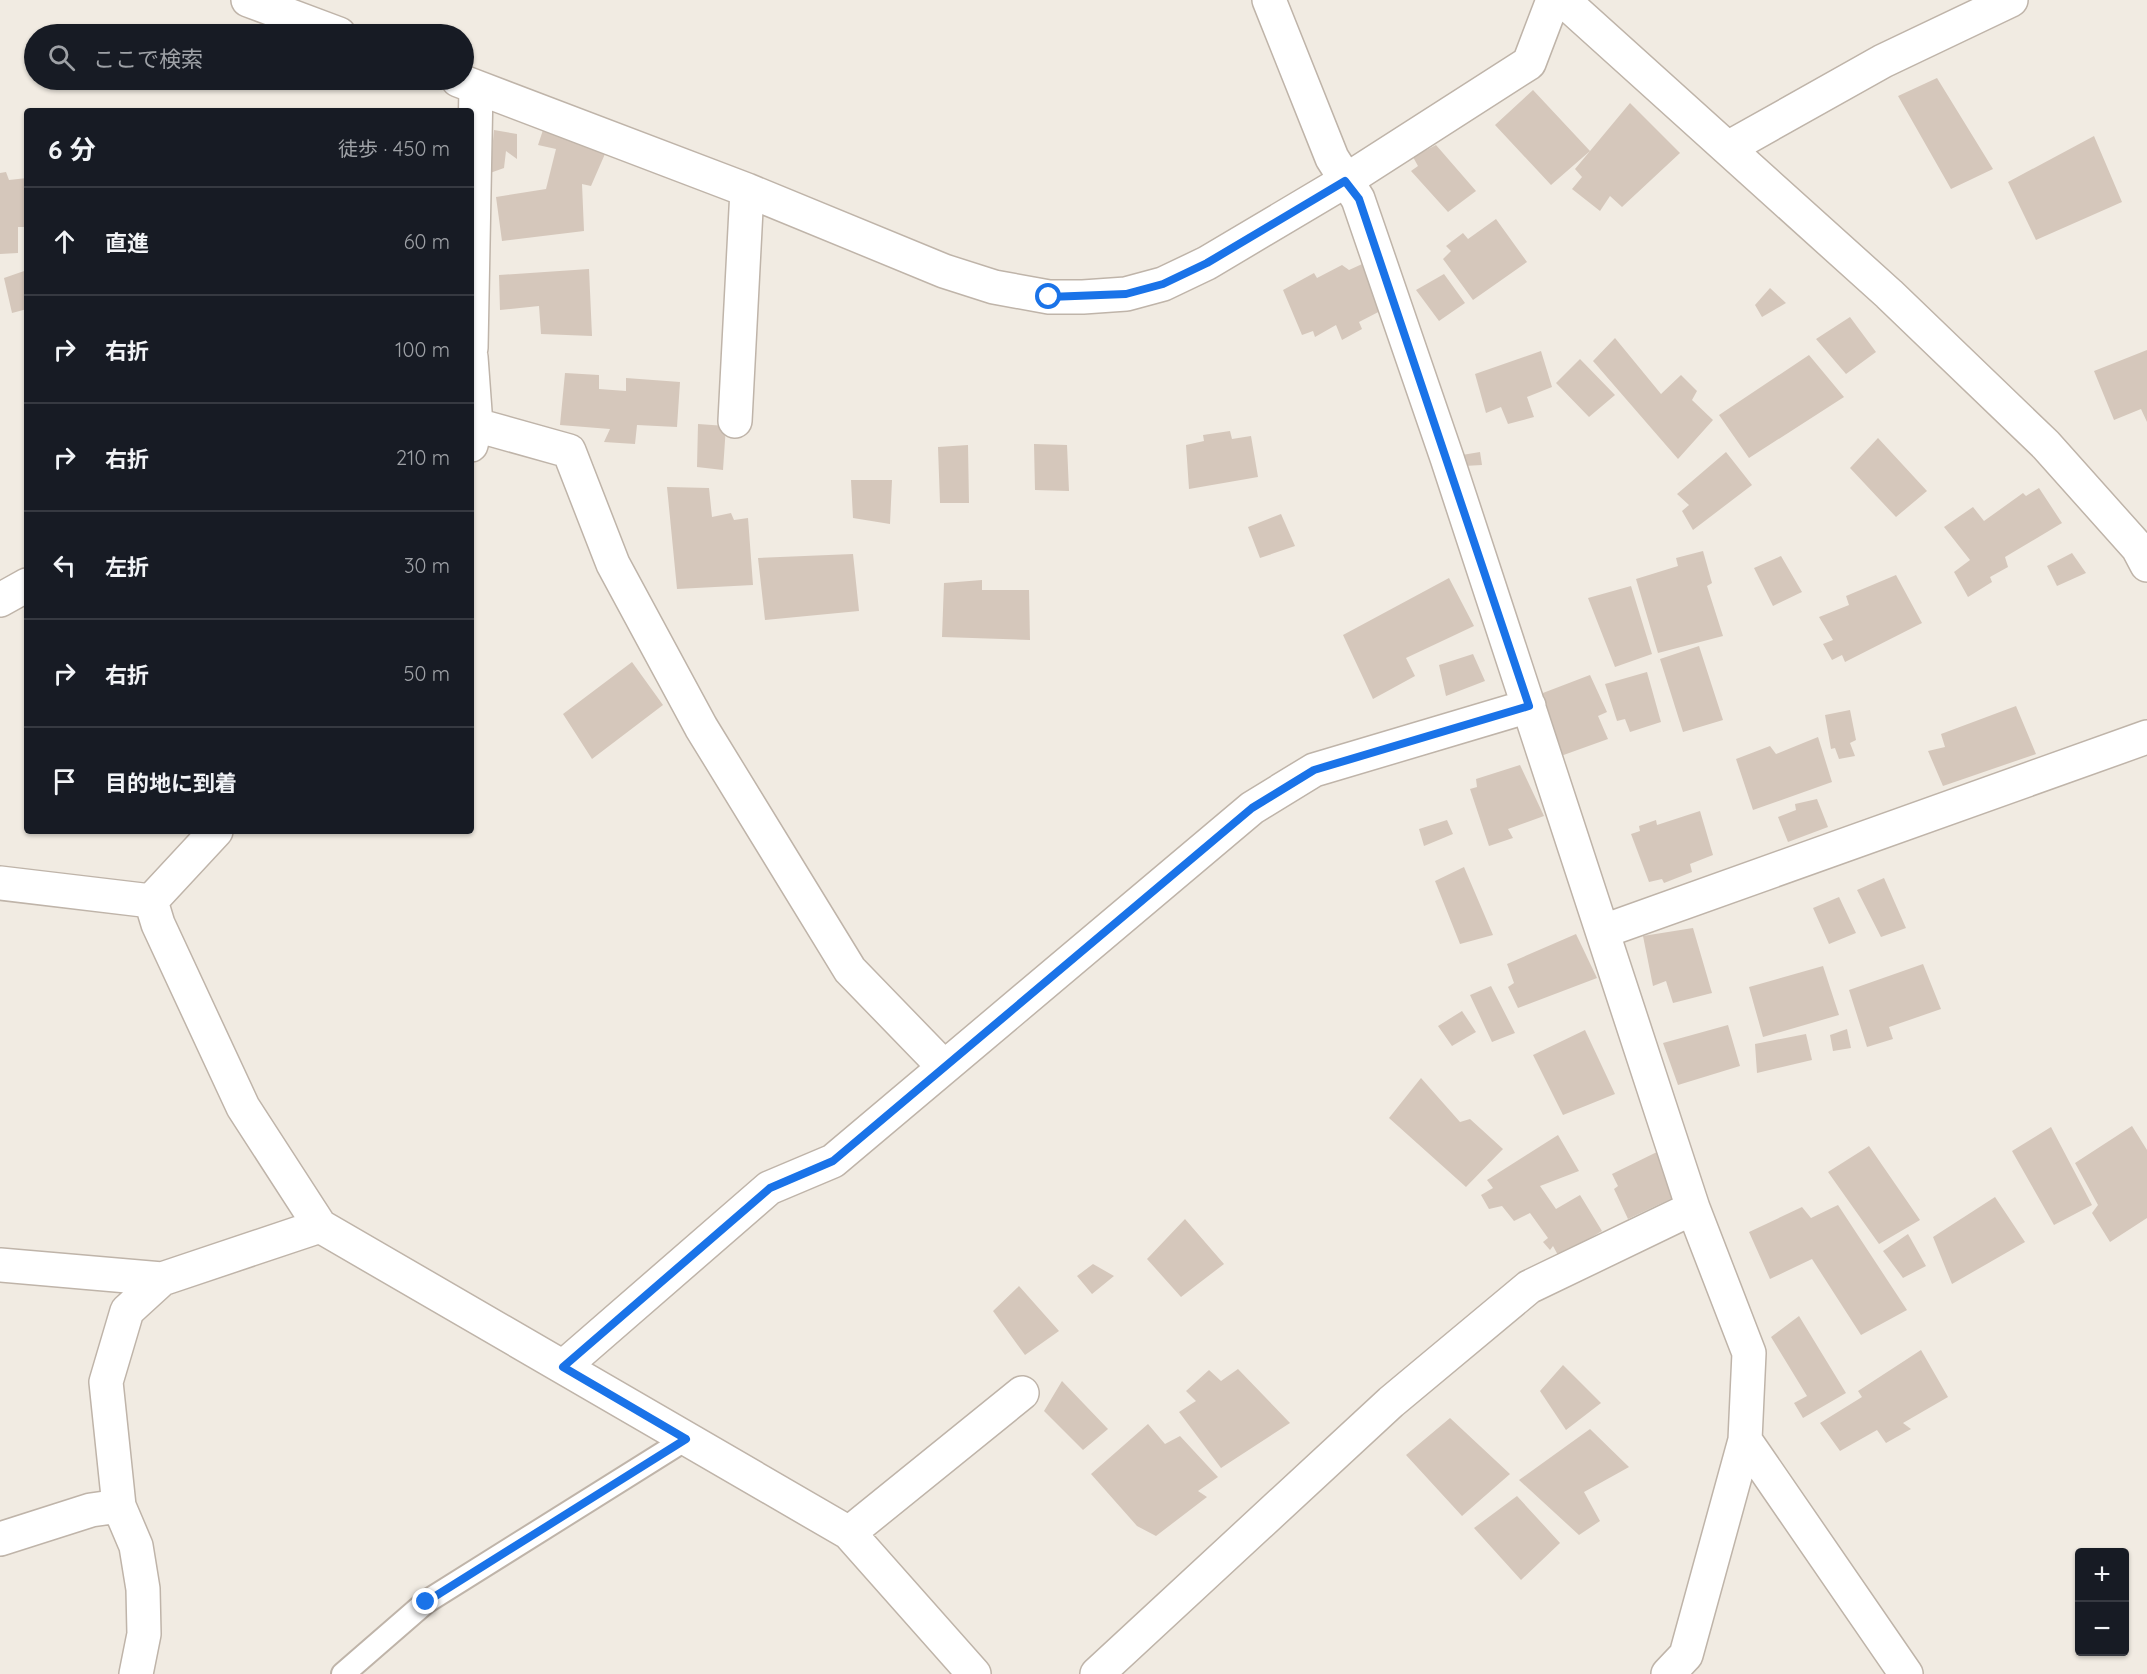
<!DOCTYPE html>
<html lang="ja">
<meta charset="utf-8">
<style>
:root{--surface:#171b24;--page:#20242c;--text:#f1f3f6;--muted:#9ea1a6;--line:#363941}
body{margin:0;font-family:Quicksand,"Noto Sans JP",sans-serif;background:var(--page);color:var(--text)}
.controls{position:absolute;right:18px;bottom:18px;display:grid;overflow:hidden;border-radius:6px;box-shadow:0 2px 4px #0004}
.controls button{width:54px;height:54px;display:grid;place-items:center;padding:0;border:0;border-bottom:2px solid var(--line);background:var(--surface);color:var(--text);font:30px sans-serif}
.stop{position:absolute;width:18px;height:18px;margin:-14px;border:4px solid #1a73e8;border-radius:50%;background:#fff}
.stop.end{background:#1a73e8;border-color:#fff;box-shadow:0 2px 6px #0008}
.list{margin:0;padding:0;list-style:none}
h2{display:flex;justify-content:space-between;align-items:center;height:78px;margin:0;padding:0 24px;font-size:26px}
h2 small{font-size:20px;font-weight:400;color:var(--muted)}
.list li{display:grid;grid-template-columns:39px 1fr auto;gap:18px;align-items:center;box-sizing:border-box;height:108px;padding:0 24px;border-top:2px solid var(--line)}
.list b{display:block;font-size:22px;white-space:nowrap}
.list em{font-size:20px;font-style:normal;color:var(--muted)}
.icon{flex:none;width:33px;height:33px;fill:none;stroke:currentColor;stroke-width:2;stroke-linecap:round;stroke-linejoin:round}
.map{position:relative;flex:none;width:2147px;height:1674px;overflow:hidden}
.search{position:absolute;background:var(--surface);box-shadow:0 2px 4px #0004;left:24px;top:24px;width:450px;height:66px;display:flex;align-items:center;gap:15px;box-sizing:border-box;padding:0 21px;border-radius:33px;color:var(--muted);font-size:22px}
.panel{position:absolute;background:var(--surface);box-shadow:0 2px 4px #0004;left:24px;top:108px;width:450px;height:726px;border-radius:6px}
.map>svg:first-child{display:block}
.building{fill:#d5c7bb}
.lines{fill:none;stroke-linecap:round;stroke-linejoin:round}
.service-casing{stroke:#bfb4a9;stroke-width:26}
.minor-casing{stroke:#bfb4a9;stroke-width:36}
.service{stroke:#fff;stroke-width:22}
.minor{stroke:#fff;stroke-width:33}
.route{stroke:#1a73e8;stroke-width:8}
</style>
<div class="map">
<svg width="2147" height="1674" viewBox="0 0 2147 1674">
<rect width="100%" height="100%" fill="#f1ebe2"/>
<path class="building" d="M1937,78L1993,169L1951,189L1898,96Z
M1533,90L1590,151L1551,185L1495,125Z
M1630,103L1680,153L1622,207L1610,196L1600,211L1572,189L1582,177L1575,169Z
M546,121L608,147L591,186L582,184L584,231L502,241L496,197L546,189L556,149L538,145Z
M494,130L517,134V159L506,151L504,168L490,173Z
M2094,136L2122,202L2036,240L2008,182Z
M1436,145L1476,191L1448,212L1411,171L1418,166L1413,157Z
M6,172L9,180L27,178V227H18V253L0,254V173Z
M1496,219L1527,262L1473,300L1443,259L1451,251L1446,246L1463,233L1468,239Z
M1371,260L1390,306L1359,322L1362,329L1342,340L1336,325L1315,337L1313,331L1302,335L1283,290L1314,273L1317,278L1342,265L1349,270Z
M589,269L592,336L541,334L539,306L500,310L499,275Z
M27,270V309L12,313L4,278Z
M1444,274L1465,303L1439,321L1416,290Z
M1770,288L1786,303L1762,317L1755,305Z
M1850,317L1876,352L1846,374L1816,339Z
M1615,338L1661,394L1681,375L1697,391L1692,400L1713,420L1678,459L1593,361Z
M2147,350V422L2141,409L2114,420L2094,371Z
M1541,351L1552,387L1527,397L1534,417L1508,424L1501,407L1486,413L1475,374Z
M1809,355L1844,397L1749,458L1719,415Z
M1580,359L1615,395L1589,417L1556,383Z
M565,373L599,375V389L626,391V378L680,382L677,427L637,425L635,444L604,442L610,429L560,425Z
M698,424L726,426L723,470L697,467Z
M1230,431L1232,439L1251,436L1258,477L1189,489L1186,445L1204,441L1203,435Z
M1878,438L1927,491L1896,517L1850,468Z
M1034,444L1067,445L1069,491L1035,490Z
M968,445L969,503H940L938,447Z
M1480,452L1482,465L1464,466L1462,455Z
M1726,452L1752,485L1693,530L1682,511L1689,505L1677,494Z
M851,480H892L890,524L853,518Z
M667,487L709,488L712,517L731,513L734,520L748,518L753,585L677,589Z
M2039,488L2062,523L2005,557L2008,567L1990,577L1992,582L1968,597L1954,572L1970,560L1944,527L1973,507L1984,521L2023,493L2026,496Z
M1281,514L1295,546L1260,558L1248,527Z
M1703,551L1712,583L1707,586L1723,636L1658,653L1636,579L1678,566L1676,558Z
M2072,553L2086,573L2057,586L2047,566Z
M853,554L859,611L765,620L758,558Z
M1781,556L1802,592L1773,606L1754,568Z
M1896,575L1922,623L1845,662L1842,655L1832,660L1823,644L1833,640L1819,617L1849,605L1846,596Z
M1449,578L1474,626L1406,658L1415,676L1373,699L1343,635Z
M982,580V590H1029L1030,640L942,637L944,583Z
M1631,586L1652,654L1615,667L1588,598Z
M1699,646L1723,720L1683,732L1660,659Z
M1473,654L1485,681L1446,696L1439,665Z
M632,662L663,705L592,759L563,714Z
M1647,672L1661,722L1630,732L1625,719L1617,721L1605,684Z
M1590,675L1607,712L1598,716L1608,739L1558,757L1535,696Z
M2016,706L2036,754L1943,786L1928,751L1945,747L1941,734Z
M1850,710L1856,740L1850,743L1855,756L1839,759L1835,748L1831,749L1825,715Z
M1818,737L1832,782L1753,810L1736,759L1770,746L1776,754Z
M1520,765L1544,816L1508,829L1513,838L1489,846L1470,789L1477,787L1476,779Z
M1817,799L1828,827L1788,842L1778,817L1796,810L1795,804Z
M1700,811L1713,855L1690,864L1692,872L1664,883L1662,879L1649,882L1631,834L1640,831L1639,826L1656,820L1657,825Z
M1447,820L1453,834L1424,846L1419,829Z
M1464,867L1493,935L1460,944L1435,881Z
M1884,878L1906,928L1881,937L1857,890Z
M1839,897L1856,933L1829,944L1813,908Z
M1693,928L1712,993L1673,1003L1666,981L1653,986L1643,936Z
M1576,934L1597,978L1518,1008L1508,987L1514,983L1507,964Z
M1923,964L1941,1009L1889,1027L1893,1039L1867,1047L1849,990Z
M1823,966L1839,1015L1763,1037L1749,987Z
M1491,986L1515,1033L1492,1042L1470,995Z
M1462,1011L1476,1032L1452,1046L1438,1026Z
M1728,1025L1740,1066L1678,1085L1663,1043Z
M1847,1029L1851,1048L1833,1051L1830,1035Z
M1585,1030L1615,1094L1563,1115L1533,1055Z
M1806,1034L1812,1060L1757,1073L1755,1044Z
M1421,1078L1460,1122L1470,1119L1503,1149L1466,1187L1389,1118Z
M2132,1126L2147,1150V1218L2110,1242L2092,1213L2098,1205L2075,1163Z
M2051,1127L2092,1205L2054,1225L2012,1151Z
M1558,1135L1579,1171L1540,1186L1556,1209L1580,1195L1602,1231L1559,1257L1553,1246L1550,1250L1543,1242L1548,1238L1530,1213L1514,1221L1502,1206L1489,1209L1481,1195L1493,1188L1487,1180Z
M1869,1146L1920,1220L1879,1244L1828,1172Z
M1659,1151L1681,1194L1628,1219L1614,1189L1618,1186L1612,1174Z
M1995,1197L2025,1242L1952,1284L1933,1237Z
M1838,1205L1907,1310L1861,1335L1812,1259L1770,1279L1749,1232L1802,1207L1811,1218Z
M1185,1219L1224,1264L1181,1297L1147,1259Z
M1908,1234L1926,1266L1903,1278L1883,1251Z
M1093,1264L1114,1276L1092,1294L1077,1276Z
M1019,1286L1059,1331L1025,1355L993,1311Z
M1799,1316L1846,1393L1803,1418L1794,1403L1807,1396L1771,1337Z
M1921,1350L1948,1397L1903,1423L1911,1429L1886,1443L1877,1430L1840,1451L1820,1423L1862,1397L1858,1391Z
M1563,1365L1601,1403L1566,1430L1540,1391Z
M1238,1369L1290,1423L1221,1468L1179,1412L1196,1401L1186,1391L1209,1370L1221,1381Z
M1062,1381L1108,1429L1083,1450L1044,1411Z
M1450,1418L1510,1474L1462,1516L1406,1455Z
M1148,1424L1165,1444L1180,1436L1218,1477L1198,1491L1207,1497L1156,1536L1137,1526L1091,1474Z
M1590,1429L1629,1467L1584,1492L1600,1521L1579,1535L1519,1480Z
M1517,1496L1560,1543L1521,1580L1474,1528Z"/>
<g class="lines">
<defs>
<path id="service" d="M343,1674L426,1602L686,1439"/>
<path id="minor" d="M248,0L339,34
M1269,0L1332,158L1358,199L1447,458L1693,1208L1749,1353L1745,1440L1906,1674
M1563,0L1889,294L2046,445L2138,548L2147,565
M458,80L747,190L944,271L994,287L1049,297H1083L1126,294L1163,284L1207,263L1345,181L1529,63L1553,0
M1728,148L1883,61L2011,0
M471,348L476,87
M471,357L476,425L471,445
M735,421L747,190
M476,425L569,451L613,564L701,727L850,970L944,1067
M0,600L27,585
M0,883L151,901L158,924L243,1107L320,1226L849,1533L974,1674
M151,901L216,831
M1604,931L2147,737
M0,1265L162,1279
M563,1367L769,1188L833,1161L1252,808L1314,770L1529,706
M849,1533L1022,1393
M0,1539L91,1510L119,1506
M136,1674L144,1634L143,1589L136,1546L119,1506L106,1382L127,1311L162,1279L320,1226
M1097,1674L1391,1402L1529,1287L1693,1208
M1668,1674L1686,1655L1745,1440"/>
</defs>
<use href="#service" class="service-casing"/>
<use href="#minor" class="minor-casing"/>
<use href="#service" class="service"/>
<use href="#minor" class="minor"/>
</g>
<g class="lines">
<path class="route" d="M426,1602L686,1439L563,1367L770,1188L833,1161L1252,808L1314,770L1529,706L1359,199L1345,181L1207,263L1163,284L1126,294L1049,297"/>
</g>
</svg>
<div class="controls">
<button>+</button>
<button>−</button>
</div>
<div class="stop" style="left:1049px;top:297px"></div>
<div class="stop end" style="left:426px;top:1602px"></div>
<div class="search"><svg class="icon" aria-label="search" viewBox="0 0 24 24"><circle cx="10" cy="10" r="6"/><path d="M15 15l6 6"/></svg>ここで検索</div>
<section class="panel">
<h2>6 分<small>徒歩 · 450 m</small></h2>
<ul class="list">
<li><svg class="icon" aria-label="ahead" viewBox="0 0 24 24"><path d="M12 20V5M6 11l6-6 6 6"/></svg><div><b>直進</b></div><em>60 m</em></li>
<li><svg class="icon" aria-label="right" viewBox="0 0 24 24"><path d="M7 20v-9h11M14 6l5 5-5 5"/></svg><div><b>右折</b></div><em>100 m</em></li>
<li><svg class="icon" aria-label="right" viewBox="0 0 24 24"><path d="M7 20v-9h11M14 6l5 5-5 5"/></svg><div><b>右折</b></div><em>210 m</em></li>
<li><svg class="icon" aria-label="left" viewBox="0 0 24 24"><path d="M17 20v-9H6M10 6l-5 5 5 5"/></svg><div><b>左折</b></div><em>30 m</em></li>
<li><svg class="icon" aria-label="right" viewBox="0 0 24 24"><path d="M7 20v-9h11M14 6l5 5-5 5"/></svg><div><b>右折</b></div><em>50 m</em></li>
<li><svg class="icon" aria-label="arrive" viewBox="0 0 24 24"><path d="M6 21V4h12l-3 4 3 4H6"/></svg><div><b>目的地に到着</b></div></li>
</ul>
</section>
</div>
